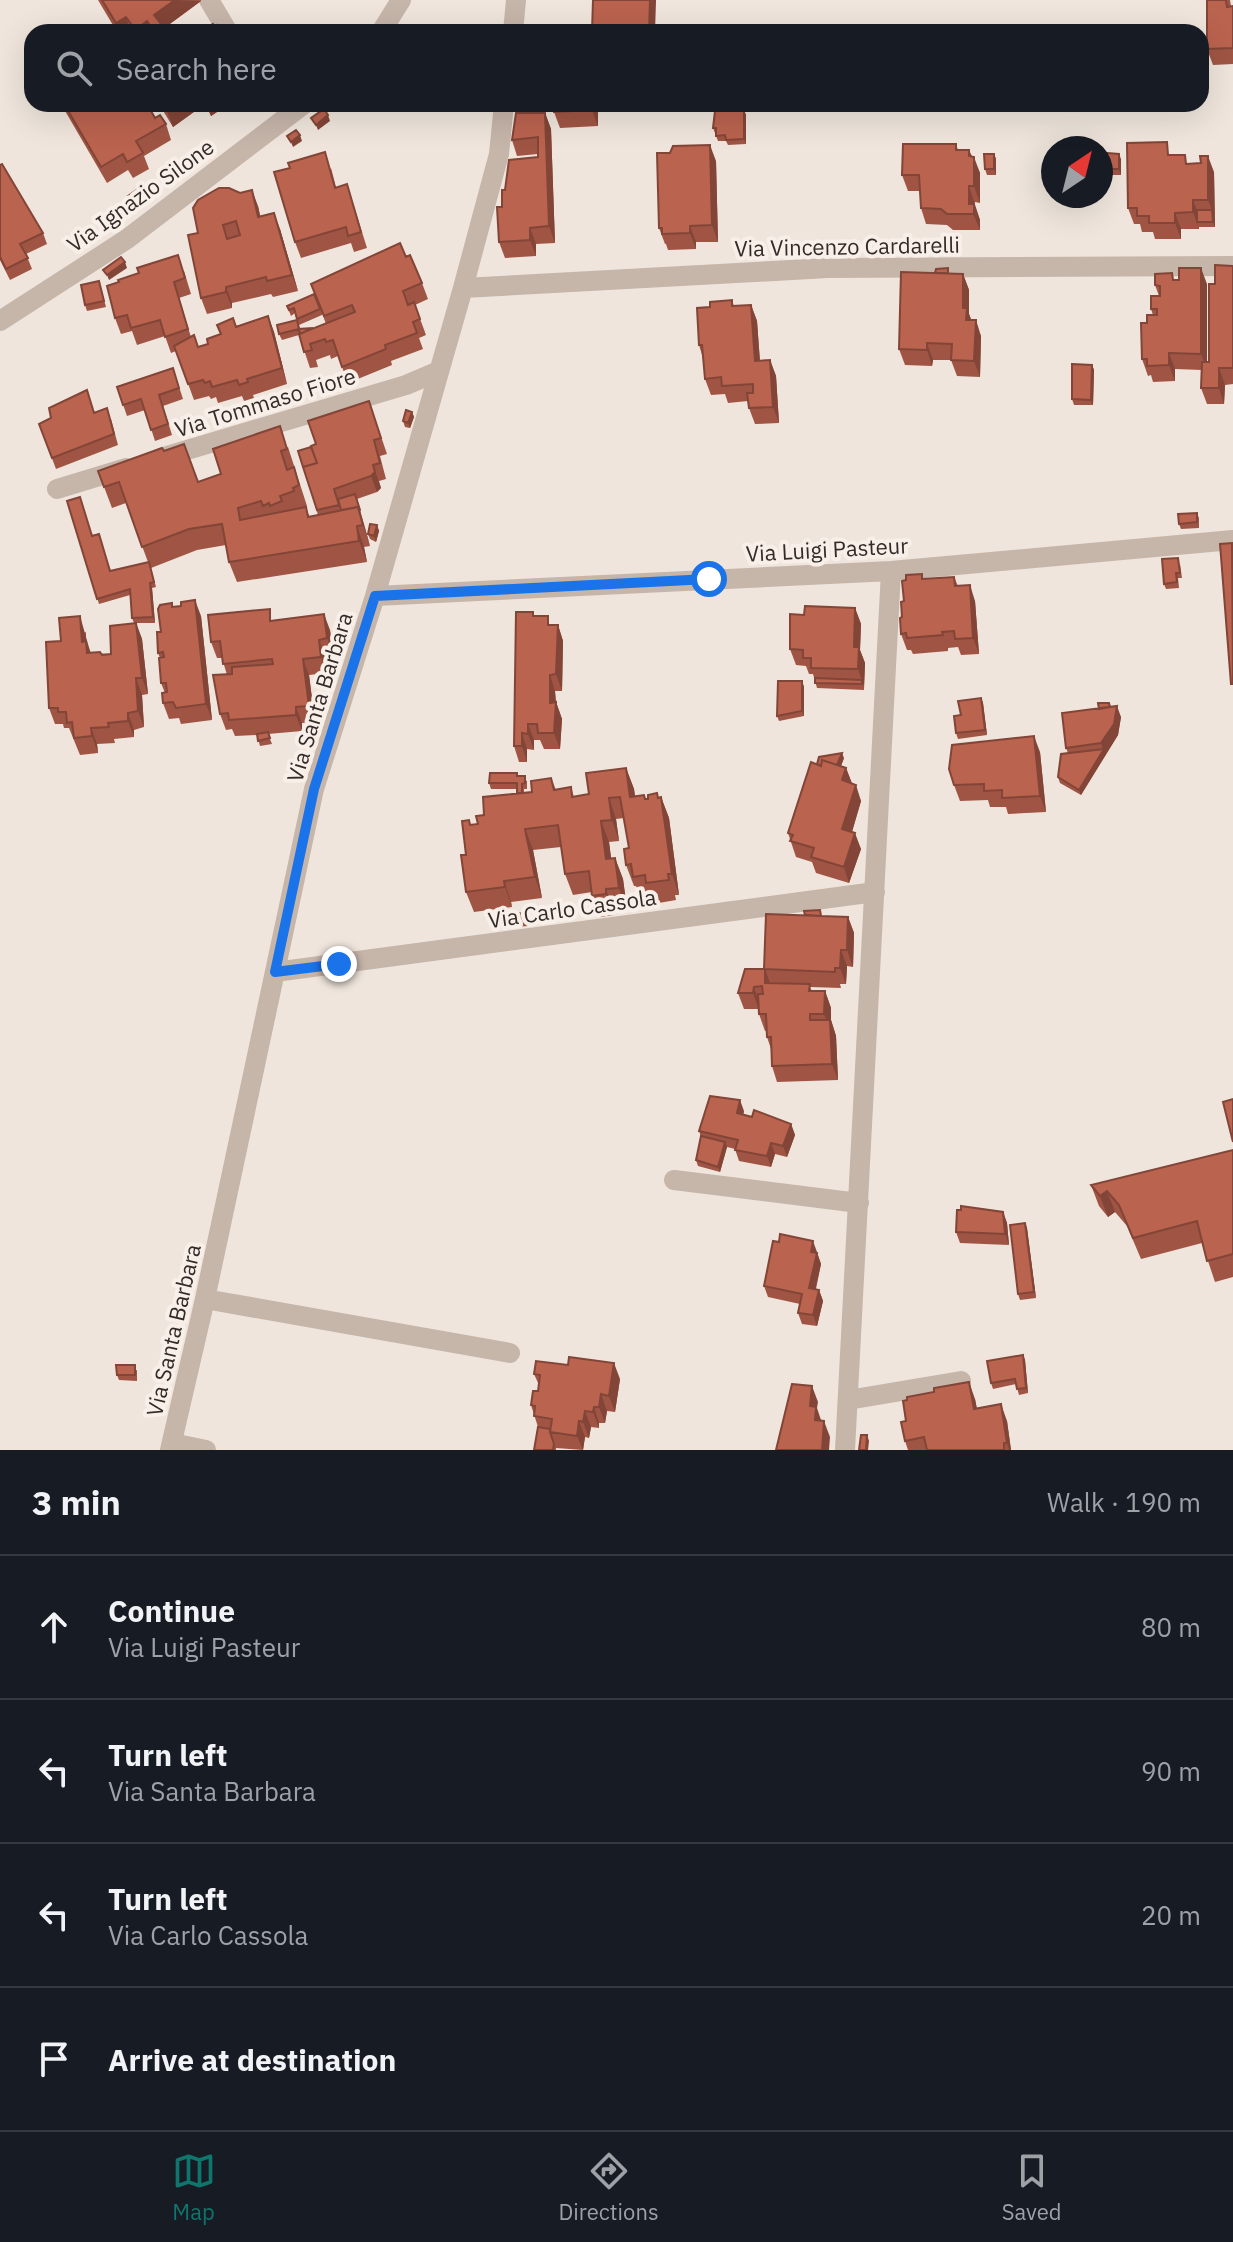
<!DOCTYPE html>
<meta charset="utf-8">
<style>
:root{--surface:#171b24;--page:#242831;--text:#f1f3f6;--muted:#9ea1a6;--line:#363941;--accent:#0f766e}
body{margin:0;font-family:"IBM Plex Sans",sans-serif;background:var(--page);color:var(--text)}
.compass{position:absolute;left:1041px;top:136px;width:72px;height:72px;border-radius:50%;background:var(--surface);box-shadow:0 8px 32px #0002;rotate:35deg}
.stop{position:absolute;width:24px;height:24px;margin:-18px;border:6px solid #1a73e8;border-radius:50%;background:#fff}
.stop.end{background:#1a73e8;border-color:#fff;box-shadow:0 2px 8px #0008}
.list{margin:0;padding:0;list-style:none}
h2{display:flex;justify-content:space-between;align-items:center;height:104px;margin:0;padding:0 32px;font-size:34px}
h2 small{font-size:26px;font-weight:400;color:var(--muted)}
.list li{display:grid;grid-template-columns:52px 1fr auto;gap:24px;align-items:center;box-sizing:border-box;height:144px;padding:0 32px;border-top:2px solid var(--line)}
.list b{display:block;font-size:30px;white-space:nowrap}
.list p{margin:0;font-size:26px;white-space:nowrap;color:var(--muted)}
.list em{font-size:26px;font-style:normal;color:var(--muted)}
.icon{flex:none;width:44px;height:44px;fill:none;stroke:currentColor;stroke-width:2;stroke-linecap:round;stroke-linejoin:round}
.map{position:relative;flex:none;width:1233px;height:1450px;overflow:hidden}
.search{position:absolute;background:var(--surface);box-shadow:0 8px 32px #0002;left:24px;right:24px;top:24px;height:88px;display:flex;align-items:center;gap:20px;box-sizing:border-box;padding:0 28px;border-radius:24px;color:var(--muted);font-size:30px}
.sheet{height:680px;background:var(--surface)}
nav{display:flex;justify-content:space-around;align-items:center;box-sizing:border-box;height:112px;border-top:2px solid var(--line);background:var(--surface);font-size:22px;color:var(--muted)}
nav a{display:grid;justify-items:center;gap:4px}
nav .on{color:var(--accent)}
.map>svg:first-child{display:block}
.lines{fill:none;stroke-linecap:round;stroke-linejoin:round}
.street{stroke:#c6b5a9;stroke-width:20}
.wall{fill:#a05544;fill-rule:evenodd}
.shaded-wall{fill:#824537}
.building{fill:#ba634f;stroke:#824537;stroke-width:2;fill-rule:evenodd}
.route{stroke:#1a73e8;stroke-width:10}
.labels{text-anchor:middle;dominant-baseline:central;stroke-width:8;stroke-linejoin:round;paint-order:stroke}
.street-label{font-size:22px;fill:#342b28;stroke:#f7efe8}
</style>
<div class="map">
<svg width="1233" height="1450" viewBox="0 0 1233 1450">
<rect width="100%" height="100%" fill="#efe5dc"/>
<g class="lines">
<path class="street" d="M209,0L228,32
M381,32L401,0
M513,32L516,0
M463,288L828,268L1233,266
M0,321L127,239L304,104
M160,458L406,385L439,371
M57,489L126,468
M375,596L891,571L1233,540
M275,972L875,892
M674,1180L859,1203
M205,1299L510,1353
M848,1400L961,1381
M172,1443L206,1450
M170,1450L205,1299L314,789L375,596L463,288L499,154L504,104
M845,1450L891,571"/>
</g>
<path class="wall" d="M98,0H201V1L163,29L164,32H117Z
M1207,0H1230L1231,6H1233V64L1213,65L1207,49Z
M61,104H150L151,105L148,107L155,118L166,124L171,140L144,156L149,169L133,178L128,170L107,183Z
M159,104H229L211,116L205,104L173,127Z
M554,104H598V126L560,128L554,112Z
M744,110L746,115V144L728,145L726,141H718L713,128Z
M545,113L551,129L555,243L536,244V256L505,258L499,242L505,190L538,157V154L517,156L512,140Z
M956,144L958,150H969L980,173V203L975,202V207L980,220V230H953L947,225L926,224L921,208L920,191H908L902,175Z
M994,154L996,159V175H987L985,169Z
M1172,155L1189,164L1214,172L1215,227H1199V229H1181V239H1155L1153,232H1142L1140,224H1134L1128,208Z
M1121,159V175H1109L1107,169Z
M716,161L718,242H696V249L668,250L666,244H665L659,228Z
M0,165L43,233L47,244L26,254L32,269L10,280L0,260Z
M331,168L336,187L352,200L367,248L354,252L351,243L301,258L295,242Z
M258,206L260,216L280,229L298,291L273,297L271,294L232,303V308L207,314L201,298L198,233Z
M406,257L422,283L428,299L415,305L426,335L419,338L423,349L391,361L392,365L348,383L338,356L331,359L330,355L316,360L318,367L310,368L299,335L282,340L279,334L297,320L295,313L291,316L287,306ZM322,313L326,324L313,328L300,329L299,325L322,315Z
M1233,266V384L1225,385L1224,404H1207L1201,388L1202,370L1175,369V381L1153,382L1151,375L1148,376L1142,359L1147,323L1153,315L1151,309L1159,296L1155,285L1175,280L1207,284V362H1209L1215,284Z
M184,271L191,294L179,298L191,337L198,347L208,344L221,334L236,326L268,316L274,332L287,384L253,395L254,398L244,401L242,396L218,403L216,397L211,399L209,396L194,400L176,351L171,353L165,336L137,345L132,331L121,334L115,318L119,282Z
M950,273L963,274L969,290V314L971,320L981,336L980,377L957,376L951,360H933L932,366L905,365L899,349Z
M99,281L106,307L87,311L85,305Z
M732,300L734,306L751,305L757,321L760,361L770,360L776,376L779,423L755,424L749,408L748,401L728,403L725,394L711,395L705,379L703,358L699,345L710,307Z
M1092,365L1094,370L1093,405H1074L1072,399Z
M173,368L183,399L163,406L172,435L155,441L145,410L127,416L117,387Z
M369,401L387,454L380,456L386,479L379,481L381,488L377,492L357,499L370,546L364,547L367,562L237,582L229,562L226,545L197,550L151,568L156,587L152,588L155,623H136L142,639L148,694L142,695L144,727L134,730V737L114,739L115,743L97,744L98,753L80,755L69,728H64L63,724H55L49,708L61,641L86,632V642L91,653L111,654L134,623L132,618L130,595L99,604L67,501L93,536L110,571L148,562L126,503L112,508L98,471L164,451L198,482L288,447L307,506L305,507L310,517L318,515L303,467L311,447Z
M412,412L414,417L410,428L405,427L403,421Z
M95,413L111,419L118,445L56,469L39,424Z
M1197,513L1199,518V528L1181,529L1179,524Z
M377,525L379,531L376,542L370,539L368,534Z
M1180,564L1182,578H1178L1179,588L1166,589L1164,584Z
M954,577L958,586L975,601L979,654L961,655L958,647L948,648V651L913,654L911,650H907L901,634L904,601L924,579Z
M173,607L201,616L212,720L181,724L179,718L169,719L163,703L165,693L161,683L160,658L158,653L161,632Z
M855,608L861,624L860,650L865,663L864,690L817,688L813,674H809L806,666L796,665L790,649L804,615Z
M533,612L534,615L551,625H558L563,641L562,691H555L556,702L562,719L560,749H544L540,740H534V750L527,749V762H519L514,746Z
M274,620L330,630L333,655L325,656L327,673L309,675L315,722L302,723V731L268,734L272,744L260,746L257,735L235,736L232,729L226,730L220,714L227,675L222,658H217L211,642Z
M802,681L804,687V716L779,721L777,716Z
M981,698L983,703L987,735L958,739L956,733L961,715Z
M1109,703L1111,707L1121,717L1118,735L1081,795L1060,783L1058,777L1068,753L1066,748L1099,709Z
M1040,752L1046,812L1008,814L1006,807H990L988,800L960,801L954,785Z
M844,758L841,766L846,768L852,783L861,801L852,832L861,849L849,883L816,873L812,862L796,857L788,833L817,764Z
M626,768L634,789L635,796L644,795L646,799L661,797L669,818L679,895H675L676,900L653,904L651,897L641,898L636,886H634L626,865L629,848L624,818L616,819L619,841L609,842L611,858H615L623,879L627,909L613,910L614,915L600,917L592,892L573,895L565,874L561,847L533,850L542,898L511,902L512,907L474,912L466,892V855L469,820L471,825L478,824L484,815L517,793V789H491L489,783L517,773L518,776L527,781V789H524V793L532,792L551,778L556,790L571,787L574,797L589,794Z
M822,916L848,917L854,933L853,967L847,966L846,984H840L841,988L810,987L812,991H825L831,1008V1020L836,1036L838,1080L777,1082L772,1066L771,1049L767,1037L766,1031H765L759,1014V1009H744L738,993Z
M527,918L528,926L514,927L512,921Z
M744,1111L743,1115L791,1124L795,1135L787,1157L775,1154L771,1167L739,1161L735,1149L727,1147L720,1172L698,1166L696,1160L701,1137L699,1131Z
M1233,1150V1277L1215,1282L1202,1243L1141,1259L1127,1226L1115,1212L1108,1217L1099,1206L1091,1185Z
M1003,1212L1007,1223L1009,1245L960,1243L956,1232Z
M1025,1223L1027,1228L1036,1298L1020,1300L1018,1294Z
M817,1252L821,1264L816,1289L819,1290L823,1301L817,1326L802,1324L798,1313L800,1304L768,1297L764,1286Z
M1023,1355L1025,1360L1028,1393L1019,1395L1016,1384L993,1389L991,1383Z
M137,1370V1381L119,1380L117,1375Z
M534,1374L620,1379L615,1412L607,1411L605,1423H599V1428L591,1427L589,1438L585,1437L583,1450L556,1448V1450H534L538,1427L531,1405L538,1391L539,1385Z
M975,1399L977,1409L1007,1421L1011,1450H908L905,1441L906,1421Z"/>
<path class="shaded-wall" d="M175,0L201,1L163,29L164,32H153L154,15Z
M650,0H656V1L655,32H649Z
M126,17L131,32H119L116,23Z
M147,21L151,32H144L142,25Z
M177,104H205L173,127L167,111Z
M207,104H229L211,116Z
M592,104H598V126L592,110Z
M744,110L746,115V144L744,139Z
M545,113L551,129L555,243L549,226Z
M328,115L330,121L318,130L316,125Z
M300,135L302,141L293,147L291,142Z
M710,145L716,161L718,242L712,225Z
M969,150L974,163V157L980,173V203L974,186L969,156Z
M994,154L996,159V175L994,169Z
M1119,154L1121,159V175L1119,169Z
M1208,156L1214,172L1215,227L1213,222L1212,210L1208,200Z
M969,186L980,220V230L969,204Z
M252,190L258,206L264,233L258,217Z
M145,194L147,199L135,208L133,203Z
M1193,200L1199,216L1197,222L1199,229L1193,212Z
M274,213L280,229L298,291L292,275Z
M1175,213L1181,229V239L1175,223Z
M690,226L696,242V249L690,233Z
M530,228L536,244V256L530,240Z
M125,262L127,268L109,280L107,275Z
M1201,268L1207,284V370L1201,354Z
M963,274L969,290V314L973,324L972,336L963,308Z
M226,287L232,303V308L226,292Z
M751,305L757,321L761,377L755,361Z
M268,316L274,332L287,384L282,368Z
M976,320L981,336L980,377L974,361Z
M927,343L933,360L932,366L927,350Z
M1169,353L1175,369V381L1169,365Z
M770,360L776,376L779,423L773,407Z
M1092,365L1094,370L1093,405L1091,400Z
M1219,368L1225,385L1224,404L1219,388Z
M412,412L414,417L410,428L408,423Z
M373,465L381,488L377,492L371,476Z
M358,507L365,528L370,546L363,525Z
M377,525L379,531L376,542L374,536Z
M357,526L364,547L367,562L359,541Z
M150,583L152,588L155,623L153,617Z
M970,585L975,601L979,654L973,638Z
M195,600L201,616L212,720L206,704Z
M855,608L861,624L860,650L865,663L864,686L858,669L854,647Z
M324,614L330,630L333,655L327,638Z
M80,616L92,658L93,670L82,642Z
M136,623L142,639L148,694L142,678Z
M558,625L563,641L562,691L556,674Z
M319,640L325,656L327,673L321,657Z
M303,659L309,675L315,722L309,706Z
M550,675L555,691L556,706V702L562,719L560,749L554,733L550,703Z
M136,678L142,695L144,727L138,711Z
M802,681L804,687V716L802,711Z
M981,698L983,703L987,735L985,730Z
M1117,706L1121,717L1118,735L1081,795L1079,790L1103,749L1101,743Z
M296,707L302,723V731L296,715Z
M128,713L134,730V737L128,721Z
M528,724L534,740V750L528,734Z
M91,728L97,744L98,753L92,736Z
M522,733L527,749V762L522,746Z
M1034,736L1040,752L1046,812L1040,796Z
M842,753L844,758L836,779L834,773Z
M626,768L634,789L638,818L630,797Z
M846,768L852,784L842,780Z
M856,785L861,801L848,845L842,829Z
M661,797L669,818L679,895L672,874Z
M609,798L616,819L619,841L612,820Z
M601,821L609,842L614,880L606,859Z
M525,829L533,850L542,898L535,877Z
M855,833L861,849L849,883L844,867Z
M615,858L623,879L627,909L619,888Z
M504,881L511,902L512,907L505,887Z
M606,889L613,910L614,915L606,894Z
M848,917L854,933L853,967L847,950Z
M841,950L847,966L846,984L840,968Z
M765,969L771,986L765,983Z
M754,987L759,1003V1009L753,993Z
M825,991L831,1008V1020L836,1036L838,1080L832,1064L830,1030L824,1014Z
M740,1100L744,1111L741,1124L737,1113Z
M791,1124L795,1135L787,1157L783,1146Z
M725,1142L727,1147L720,1172L718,1167Z
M771,1143L775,1154L771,1167L767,1156Z
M1107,1191L1115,1212L1108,1217L1100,1196Z
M1003,1212L1007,1223L1009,1245L1005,1234Z
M1025,1223L1027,1228L1036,1298L1034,1292Z
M813,1241L817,1252L815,1263L811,1252Z
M817,1253L821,1264L813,1299L809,1288Z
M819,1290L823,1301L817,1326L813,1315Z
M1023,1355L1025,1360L1028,1393L1026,1388Z
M614,1363L620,1379L615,1412L609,1396Z
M969,1382L975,1399L980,1425L974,1409Z
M812,1386L818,1402L817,1408L822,1423L821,1437L810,1406Z
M601,1394L607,1411L605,1423L599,1407Z
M1001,1404L1007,1421L1011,1450H1009L1007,1443Z
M594,1407L599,1423V1428L593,1412Z
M585,1411L591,1427L589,1438L583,1422Z
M579,1421L585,1437L583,1450L577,1436Z
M824,1421L830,1437L829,1450H822Z
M867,1435L869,1441L868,1450H866Z"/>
<path class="building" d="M102,0H175L154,15L161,24L153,30L147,21L142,25L147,32H137L126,17L116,23Z
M593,0H650L649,32H592Z
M1207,0H1226L1227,7L1233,6V48L1207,49Z
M213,24L215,27L217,25L222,32H201Z
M101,27L104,31L108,28L111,32H94Z
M64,104H147L155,118L160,115L166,124L136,141L143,153L127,162L123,154L101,167Z
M163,104H177L167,111Z
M554,104H592V110L554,112Z
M324,109L328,115L316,125L311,118Z
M744,110V139L726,140L725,135L716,136V128H713L715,111Z
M516,113H545L549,226L530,228V240L499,242L497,207H502V190H505L509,160L538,157V137L512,140Z
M296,130L300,135L291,142L287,136Z
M1167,142L1168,155H1185L1186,164L1201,163L1200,156H1208V200H1193V212L1175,213V223H1149V216H1137V208H1128L1127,143Z
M903,144H956V150H969V156L974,157V186H969V204H974V214H947L941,209L921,208L919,175H902Z
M710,145L712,225L690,226V233L662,234V228H659L657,153H670L673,146Z
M325,152L335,188L347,184L361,232L348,236L346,227L295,242L274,172L290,168L288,163Z
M1107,153L1119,154V169H1107Z
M984,154H994V169H985Z
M2,164L43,233L20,244L28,258L6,269L0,257V165Z
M141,187L145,194L133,203L128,196Z
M219,188H229L240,193L252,190L258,217L274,213L292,275L267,281L266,277L226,287V292L201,298L188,235L198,233L193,208L198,200ZM236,221L240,235L227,239L223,225Z
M1197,210H1212L1213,222H1197Z
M400,243L406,257L410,255L422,283L403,291L408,305L414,302L420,319L413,322L417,333L385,345L386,349L342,367L333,340L326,342L325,339L310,344L312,350L304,352L299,334L355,312L352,305L324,316L311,284Z
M178,255L185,278L174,282L188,329L165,337L160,320L131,328L127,315L115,318L107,286L119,282L118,280L139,273L137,268Z
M121,257L125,262L107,275L103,270Z
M1215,265L1233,266V368H1219V388H1201L1202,362H1209V284H1215Z
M948,268V273H935L936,269Z
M1179,268H1201V354L1169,353V365L1147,366V359H1142L1141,323H1147V315H1157V309H1151V296H1160V286L1155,285V274L1172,273L1173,280H1179Z
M901,272L963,274V308H967L966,320H976L974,361L951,360L952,344L927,343V350L899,349Z
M99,281L104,301L85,305L81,285Z
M314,294L320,309L297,319L294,308L289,310L287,306Z
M732,300V306L751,305L755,361L770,360L773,407L749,408L747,393H753V384L722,386L721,377L705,379L702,345H699L697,308L710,307V302Z
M268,316L282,368L247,379L248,382L239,385L237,380L212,387L210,381L205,383L203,380L188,384L174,346L194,335L198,347L208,344L207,339L221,334L217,325L233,318L236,327Z
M297,320L299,329L279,334L277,325Z
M313,328L300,334L299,329Z
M1072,364L1092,365L1091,400L1072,399Z
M173,368L179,388L159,395L168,424L151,430L141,399L123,405L117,387Z
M87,390L94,413L107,408L114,434L52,458L39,424L51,418L49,408Z
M369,401L381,438L374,440L380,463L373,465L375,472L371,476L334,489L339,505L317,510L303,467L317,463L311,446L316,444L308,421Z
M406,410L412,412L408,423L403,421Z
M280,426L287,449L281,451L287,470L294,467L299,485L293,488L294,491L280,496L282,501L270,506L269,503L263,506L261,501L238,508L240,520L306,507L308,517L358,507L363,525L357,526L359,541L229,562L222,524L189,529L142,547L119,482L104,487L98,471L162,448L164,451L184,444L198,482L221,474L213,449Z
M311,447L317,463L303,467L298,451Z
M355,494L360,510L359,511L358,507L341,510L338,499Z
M80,497L92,536L99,534L110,571L149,562L154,582L150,583L153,617L132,618L130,589L97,599L67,501Z
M1197,513V522L1179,524L1178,514Z
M370,524L377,525L374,536L368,534Z
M1232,543L1233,684H1231L1220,544Z
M1178,558L1180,573H1176L1177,582L1164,584L1162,559Z
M922,574V579L954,577L955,586L970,585L973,638L955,639L954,631L942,632L943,635L907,638L906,633L901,634L900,618L902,617L901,602L904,601L902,581L906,580V575Z
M195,600L206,704L176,708L173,702L163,703L162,693L167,692L166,683H161L159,658L164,657L163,652L158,653L157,632H161L158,609L160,605L172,603V607L181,606V602Z
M805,606L855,608L854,647H859L858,669L811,668V658H803V650L790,649V614L804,615Z
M270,609V621L324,614L327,638L319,640L321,657L303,659L309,706L296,707V715L229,720L228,713L220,714L213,675L232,674V667L273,664L272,659L223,664L220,641L211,642L208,615Z
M516,612H533V616H548V625H558L556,674L550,675V703L556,702L554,733H538L537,724H528V734L522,733V746H514Z
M80,616L82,642L86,641L87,653L100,652L102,655L111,654L110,626L136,623L142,678H136L138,711L128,713V721L108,723L109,727L91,728L92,736L74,738L72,722L67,723L66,712H58V708H49L46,642L61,641L59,618Z
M815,678L862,680V684L815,683Z
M778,681H802V711L777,716Z
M981,698L985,730L956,733L954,716L961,715L958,701Z
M1098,703H1109L1110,707L1099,709Z
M1117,706L1114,724L1101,743L1066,748L1062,713Z
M268,732L270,738L258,741L257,734Z
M1034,736L1040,796L1002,798V790L984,791V784L954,785L949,769L952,745Z
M1104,749L1079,790L1058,777L1061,754Z
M842,753L837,765L822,760L821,766L817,764L819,757Z
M822,760L846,768L842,780L856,785L842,829L855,833L844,867L811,857L814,848L790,841L793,835L788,833L811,762L821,766Z
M626,768L630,797L644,795L645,799H648V795L657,793L658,798L661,797L672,874H668L669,880L646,883L645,875L633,877L631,864L626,865L624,849L629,848L620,797L609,798L612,820L601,821L606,859L615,858L619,888L606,889V894L592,896L589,871L565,874L558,825L525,829L535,877L504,881L505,887L466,892L461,855H466L462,821L469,820L470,825L478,824L476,816L484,815L483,797L532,792L531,781L551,778L554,790L571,787L572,797L589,794L586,773Z
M490,773H517V776H525V783L522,784V793H517V783H489Z
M820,910L821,916L805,915L804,911Z
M525,913L526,920L512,921L511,914Z
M766,914L848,917L847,950H841L840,968H835V972L765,969V983L810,984L809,991H825L824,1014H810V1020H830L832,1064L772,1066L771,1037H767L766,1014H759L758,994H763L762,986L754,987L753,993H738L745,969H764Z
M710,1096L740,1100L737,1113L752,1117L754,1110L791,1124L783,1146L771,1143L767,1156L735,1150L738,1140L699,1131Z
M1233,1099V1142L1223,1102Z
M701,1136L725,1142L718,1167L696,1160Z
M1233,1150V1254L1207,1261L1197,1221L1133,1238L1119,1205L1107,1191L1100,1196L1091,1185Z
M961,1206L1003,1212L1005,1234L956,1232L957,1210H961Z
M1025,1223L1034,1292L1018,1294L1010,1225Z
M780,1234L813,1241L811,1252L817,1253L809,1288L819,1290L813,1315L798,1313L802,1294L764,1286L773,1241L779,1242Z
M1023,1355L1026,1388L1017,1389L1015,1379L991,1383L987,1361Z
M569,1357L614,1363L609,1396L601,1394L599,1407H594L593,1412L585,1411L583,1422L579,1421L577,1436L550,1432L552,1419L534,1416L535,1406L531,1405L533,1391H538L540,1375L534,1374L536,1361L568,1365Z
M116,1365H135V1375H117Z
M969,1382L974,1409L1001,1404L1007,1443H1004V1450H927L924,1437L905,1441L901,1422L906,1421L903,1401L907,1400V1397L934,1392V1388Z
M792,1384L812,1386L810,1406L816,1407L815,1420L824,1421L822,1450H776Z
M538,1427L550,1429V1432L554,1444L553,1450H534Z
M861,1435H867L866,1450H859Z"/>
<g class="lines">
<path class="route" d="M339,964L275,972L314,789L375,596L709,579"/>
</g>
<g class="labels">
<g class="street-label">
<text transform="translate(140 195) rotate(-36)">Via Ignazio Silone</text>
<text transform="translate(847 246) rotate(-1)">Via Vincenzo Cardarelli</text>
<text transform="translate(265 402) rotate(-17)">Via Tommaso Fiore</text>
<text transform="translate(827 549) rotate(-3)">Via Luigi Pasteur</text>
<text transform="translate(319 697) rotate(-73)">Via Santa Barbara</text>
<text transform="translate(572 908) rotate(-8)">Via Carlo Cassola</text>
<text transform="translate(173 1330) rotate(-77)">Via Santa Barbara</text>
</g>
</g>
</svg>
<svg class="compass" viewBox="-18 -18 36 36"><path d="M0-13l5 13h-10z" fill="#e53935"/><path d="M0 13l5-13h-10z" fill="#9ea1a6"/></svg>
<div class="stop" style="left:709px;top:579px"></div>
<div class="stop end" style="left:339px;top:964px"></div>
<div class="search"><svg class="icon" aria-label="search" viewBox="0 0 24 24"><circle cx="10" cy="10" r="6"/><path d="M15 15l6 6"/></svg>Search here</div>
</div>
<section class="sheet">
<h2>3 min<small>Walk · 190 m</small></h2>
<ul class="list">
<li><svg class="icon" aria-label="ahead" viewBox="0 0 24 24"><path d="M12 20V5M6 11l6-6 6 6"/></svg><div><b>Continue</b><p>Via Luigi Pasteur</p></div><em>80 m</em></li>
<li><svg class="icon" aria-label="left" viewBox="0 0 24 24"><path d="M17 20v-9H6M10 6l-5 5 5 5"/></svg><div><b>Turn left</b><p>Via Santa Barbara</p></div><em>90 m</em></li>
<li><svg class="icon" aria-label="left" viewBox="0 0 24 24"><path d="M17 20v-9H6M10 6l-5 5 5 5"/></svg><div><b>Turn left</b><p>Via Carlo Cassola</p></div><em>20 m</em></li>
<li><svg class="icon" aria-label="arrive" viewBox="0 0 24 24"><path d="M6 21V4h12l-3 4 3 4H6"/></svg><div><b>Arrive at destination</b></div></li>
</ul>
</section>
<nav>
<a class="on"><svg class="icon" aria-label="map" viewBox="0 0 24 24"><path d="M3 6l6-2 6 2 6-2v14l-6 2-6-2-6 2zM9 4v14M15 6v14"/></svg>Map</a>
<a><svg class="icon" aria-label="directions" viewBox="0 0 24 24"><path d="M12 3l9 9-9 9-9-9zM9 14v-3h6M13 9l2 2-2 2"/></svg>Directions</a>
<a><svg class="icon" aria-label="saved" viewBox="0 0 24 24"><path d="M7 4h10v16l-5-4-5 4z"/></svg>Saved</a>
</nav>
